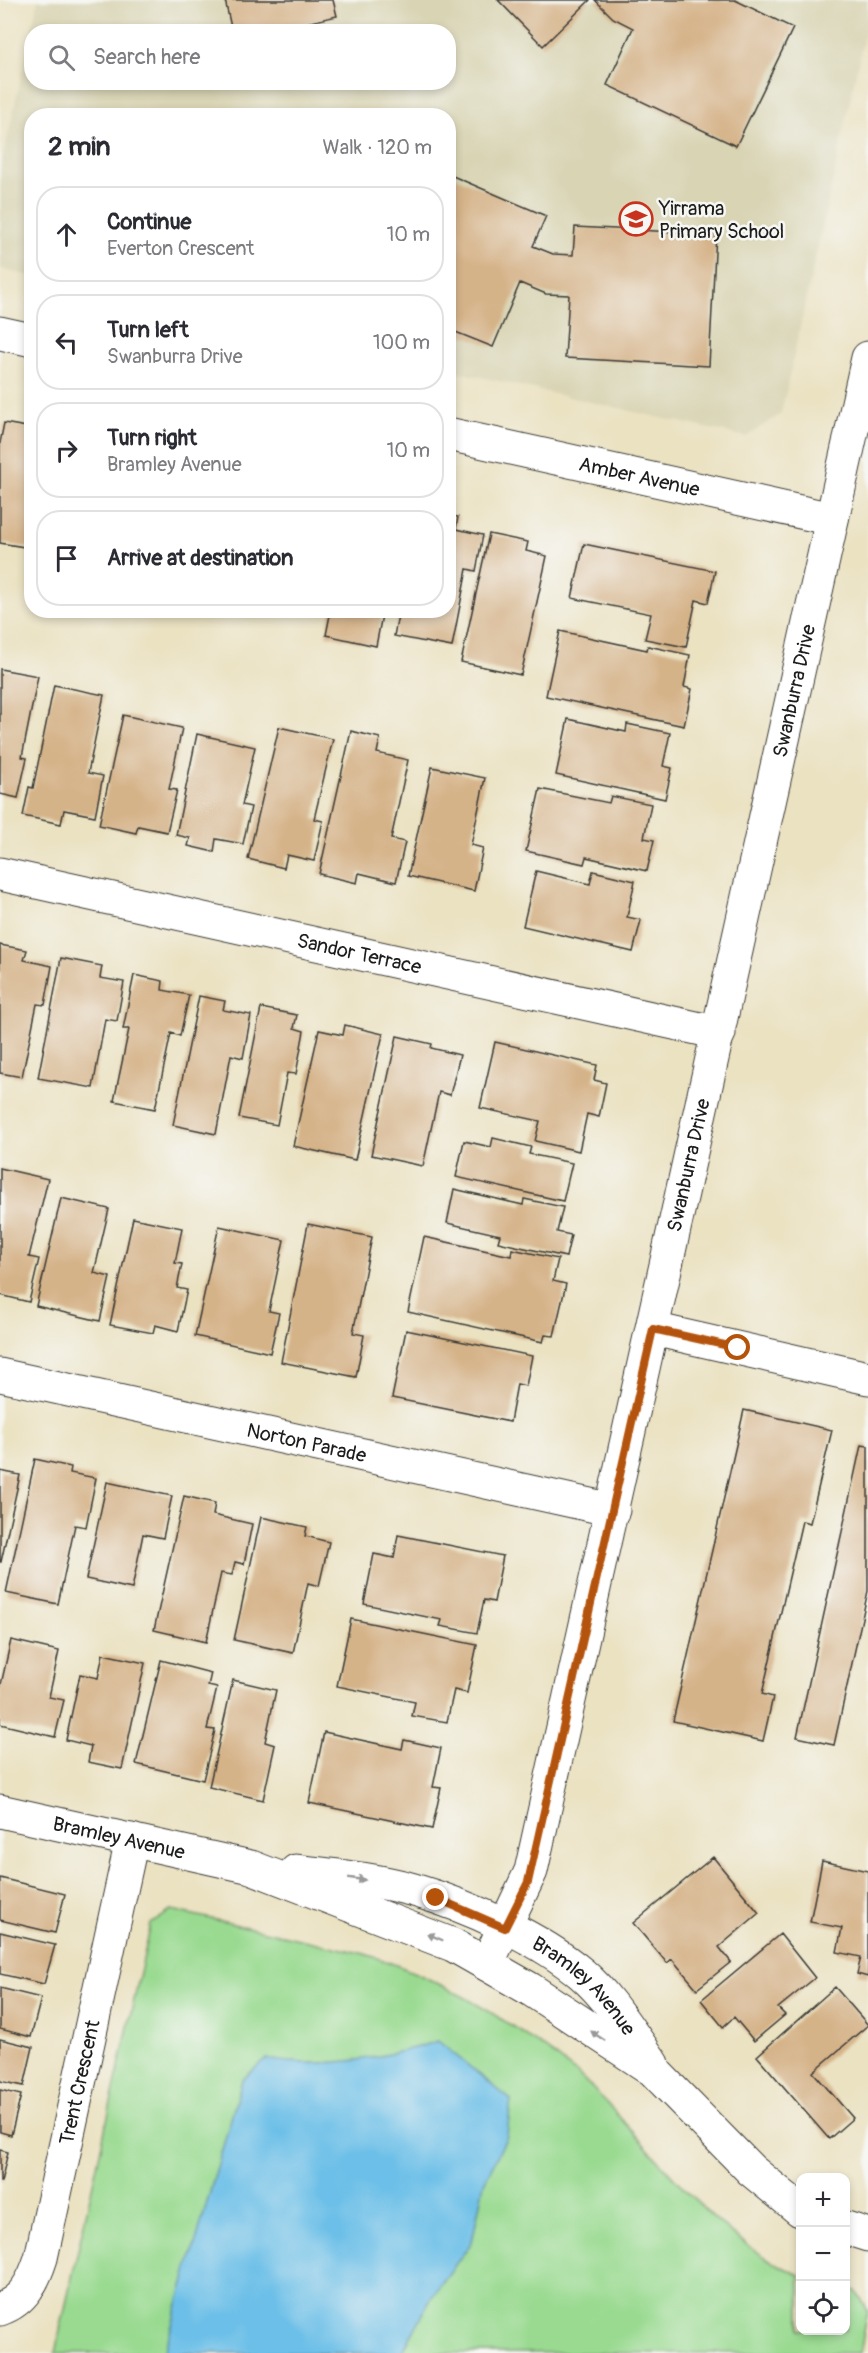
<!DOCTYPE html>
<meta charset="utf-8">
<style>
:root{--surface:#fff;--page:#f7f7f7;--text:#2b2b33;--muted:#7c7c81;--line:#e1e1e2}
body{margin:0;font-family:Pangolin,sans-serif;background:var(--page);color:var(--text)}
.controls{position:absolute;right:18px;bottom:18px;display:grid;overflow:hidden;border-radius:12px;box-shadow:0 3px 9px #0003}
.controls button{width:54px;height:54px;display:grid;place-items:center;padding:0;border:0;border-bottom:2px solid var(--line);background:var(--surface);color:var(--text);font:30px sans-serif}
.stop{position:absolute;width:18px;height:18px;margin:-14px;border:4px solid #b45309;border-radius:50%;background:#fff}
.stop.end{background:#b45309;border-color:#fff;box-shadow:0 2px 6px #0008}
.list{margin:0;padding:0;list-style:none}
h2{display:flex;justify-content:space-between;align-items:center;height:78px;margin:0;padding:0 24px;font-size:26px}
h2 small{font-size:20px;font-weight:400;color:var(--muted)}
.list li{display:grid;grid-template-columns:39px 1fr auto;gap:18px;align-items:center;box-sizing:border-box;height:96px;margin:0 12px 12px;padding:0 12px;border:2px solid var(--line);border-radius:24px}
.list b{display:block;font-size:22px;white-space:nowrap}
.list p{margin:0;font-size:20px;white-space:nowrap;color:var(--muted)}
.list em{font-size:20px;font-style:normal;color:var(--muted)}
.icon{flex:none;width:33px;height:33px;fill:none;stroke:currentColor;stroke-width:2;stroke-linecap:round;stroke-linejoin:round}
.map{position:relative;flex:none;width:868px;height:2353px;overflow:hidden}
.search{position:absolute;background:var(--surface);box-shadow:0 3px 9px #0003;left:24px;top:24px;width:432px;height:66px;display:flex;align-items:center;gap:15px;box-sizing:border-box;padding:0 21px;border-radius:24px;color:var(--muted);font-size:22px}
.panel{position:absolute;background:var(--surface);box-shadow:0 3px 9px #0003;left:24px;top:108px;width:432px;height:510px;border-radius:24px}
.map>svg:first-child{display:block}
.built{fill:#d9d4b4;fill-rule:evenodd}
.green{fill:#99da90;stroke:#5a7b56;stroke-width:1.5}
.water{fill:#6cbfe8;stroke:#446e82;stroke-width:1.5}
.building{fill:#d5b389}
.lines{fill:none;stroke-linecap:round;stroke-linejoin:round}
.minor-casing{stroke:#3b3a35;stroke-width:35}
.minor{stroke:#fff;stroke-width:33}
.oneway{fill:#999}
.route{stroke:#b45309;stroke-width:8}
.labels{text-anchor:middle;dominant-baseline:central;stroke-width:5;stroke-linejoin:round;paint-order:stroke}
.poi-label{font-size:20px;fill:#1c1c1c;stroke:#f6f6f2;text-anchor:start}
.street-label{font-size:20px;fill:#1c1c1c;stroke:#f6f6f2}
</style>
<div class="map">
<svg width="868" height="2353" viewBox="0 0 868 2353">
<rect width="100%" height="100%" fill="#f6f6f2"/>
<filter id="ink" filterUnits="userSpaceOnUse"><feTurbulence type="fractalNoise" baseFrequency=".0167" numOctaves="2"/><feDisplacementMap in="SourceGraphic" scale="12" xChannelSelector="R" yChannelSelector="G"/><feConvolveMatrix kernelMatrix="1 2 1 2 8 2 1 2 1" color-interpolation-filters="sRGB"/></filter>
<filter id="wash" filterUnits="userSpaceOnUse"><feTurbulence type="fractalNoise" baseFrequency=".008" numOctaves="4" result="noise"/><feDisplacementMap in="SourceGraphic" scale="24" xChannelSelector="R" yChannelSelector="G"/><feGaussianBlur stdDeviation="1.35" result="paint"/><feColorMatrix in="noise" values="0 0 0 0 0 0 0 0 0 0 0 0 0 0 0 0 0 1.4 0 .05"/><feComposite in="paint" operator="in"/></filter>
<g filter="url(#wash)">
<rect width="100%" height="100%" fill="#ebe2c2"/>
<path class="built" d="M38,0H868V19L781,414L746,437L449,370L448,116H32L31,276L0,269V170ZM32,32H448V82H32Z"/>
<path class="green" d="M172,1910L365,1954C444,1979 513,2022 578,2074C648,2140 709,2238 800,2275V2330H846V2289L856,2291L868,2311L860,2353H55L151,1924Z"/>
<path class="water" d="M438,2041L511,2100L507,2136L484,2183L472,2242L433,2295L402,2353H164L242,2080L266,2059C326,2069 380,2059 438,2041Z"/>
<g id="blocks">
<path class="building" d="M225,0H333L337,16L267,32H232Z
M498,0H590L543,46Z
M595,0H735L793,28L736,146L607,85L633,28L613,18Z
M448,174L546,216L533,246L553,254L573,255L575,227L716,234L709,366L565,358L569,295L546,294L520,283L493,347L448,329Z
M4,423L32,428L31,548L0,543V443Z
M448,515L458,517L456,529L483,535L476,571L467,569L452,647L394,636L399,610H448Z
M489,534L528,542L526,551L547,556L521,675L461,662Z
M584,544L715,571L708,603L696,600L686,647L645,639L651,614L572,598Z
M331,610H383L376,646L326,635Z
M560,631L647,650L648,646L690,655L684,687L692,689L684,726L546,696Z
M0,669L38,676L22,757L27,758L18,798L0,794Z
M54,685L104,695L88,773L103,776L95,816L64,810L61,824L23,816L29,787L33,788Z
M123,715L182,728L169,789L177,790L167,832L138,826L136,833L99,825Z
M568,719L626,732L627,724L670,733L663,766L672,768L665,799L556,775Z
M279,727L333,739L314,819L323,821L314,861L287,855L284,868L248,859Z
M351,731L380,738L377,753L408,760L391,839L405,842L396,882L359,873L357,883L319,874Z
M197,734L255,747L242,805L251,807L243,844L216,839L214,852L188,846L190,838L176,835Z
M432,767L485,778L471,845L483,848L474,891L408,876Z
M540,789L609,803L611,796L651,804L644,838L654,840L647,871L586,857L584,864L526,851Z
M536,871L590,884L593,871L635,881L627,917L641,920L633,952L523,926Z
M0,945L27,950L24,960L52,966L45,1005L37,1004L22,1077L0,1073Z
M61,958L102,966L100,978L124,982L117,1021L105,1019L93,1088L38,1078Z
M134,975L163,981L162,990L189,995L180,1036L171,1033L155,1109L114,1101L129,1029H123Z
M199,996L225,1001L223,1010L251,1015L243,1058L231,1055L216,1134L173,1125Z
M261,1008L297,1015L294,1028L304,1031L296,1074L287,1073L277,1125L239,1118Z
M345,1025L383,1034L355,1160L293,1146L319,1030L343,1035Z
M397,1036L432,1044L431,1048L460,1055L450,1095L439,1092L423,1166L371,1155Z
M495,1042L597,1065L594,1080L606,1083L599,1117L587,1114L579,1151L535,1141L540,1121L480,1108Z
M493,1138L531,1147L529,1154L572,1163L563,1201L456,1177L464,1141L491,1147Z
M0,1168L48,1179L29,1257L39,1259L29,1302L0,1295Z
M454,1189L523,1205L524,1199L563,1207L557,1232L571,1235L566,1257L498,1242L500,1235L447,1223Z
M61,1198L109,1209L94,1273L110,1277L100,1321L36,1306Z
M133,1218L182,1228L175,1263L182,1264L177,1288L187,1290L178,1331L155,1325L153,1333L110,1325Z
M308,1224L372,1237L353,1333L364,1335L356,1377L281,1362Z
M219,1226L284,1240L269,1311L279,1313L270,1353L195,1336Z
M424,1237L511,1256L512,1249L558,1259L553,1281L566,1284L554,1336L545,1335L543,1342L408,1312Z
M406,1330L532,1356L526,1386L517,1384L510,1422L392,1398Z
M744,1410L832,1430L810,1523L802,1521L762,1694L773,1697L763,1741L673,1721Z
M861,1445L868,1446V1591L834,1745L797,1737Z
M35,1459L71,1467L70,1473L96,1478L86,1527L75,1525L58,1604L6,1593Z
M0,1471L20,1475L1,1562H0Z
M107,1482L172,1496L163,1538L143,1534L132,1589L86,1579Z
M184,1496L215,1503L213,1515L252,1524L244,1564L235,1562L232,1575L221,1573L206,1642L154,1630Z
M261,1517L307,1527L305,1536L329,1542L319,1586L308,1583L293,1653L234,1640Z
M398,1535L503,1556L494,1602L484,1600L477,1633L440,1626L442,1620L364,1604L374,1554L394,1558Z
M351,1619L477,1645L467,1693L454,1690L447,1722L412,1716L415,1702L337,1686Z
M11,1640L59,1651L49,1697L64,1700L55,1737L0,1724V1689Z
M103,1654L145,1663L122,1769L88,1762L91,1746L66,1740L80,1674L98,1678Z
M161,1660L211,1673L208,1686L217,1688L207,1729L215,1730L203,1780L136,1764Z
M233,1680L276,1690L265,1742L275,1745L263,1800L209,1787Z
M324,1732L402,1749L404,1740L441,1748L433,1787L441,1788L432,1829L309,1803Z
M713,1857L759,1913L719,1947L731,1962L697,1989L672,1959L667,1963L633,1923Z
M822,1861L868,1871V1977L857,1974L861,1957L837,1952L842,1928L810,1922Z
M0,1878L65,1894L55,1933L0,1920Z
M0,1932L55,1945L44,1984L0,1974Z
M780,1934L815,1978L778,2008L785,2015L754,2041L734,2017L723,2027L701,2000Z
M835,1987L868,2025L813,2072L853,2118L829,2139L757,2056Z
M0,1988L41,1998L31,2037L0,2029Z
M0,2039L33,2047L24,2086L0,2081Z
M0,2090L21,2095L11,2135L0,2132Z
M0,2150L8,2152L1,2182H0Z"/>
</g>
</g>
<g filter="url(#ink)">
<use href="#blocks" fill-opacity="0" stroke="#3b3a35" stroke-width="1.5"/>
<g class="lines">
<defs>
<g id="minor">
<path d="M0,333L32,340"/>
<path id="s1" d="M448,434L832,519"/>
<path id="s2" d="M0,874L719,1033"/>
<path d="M653,1329L868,1378"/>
<path id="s3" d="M0,1375L613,1510"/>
<path id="s4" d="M0,1811L251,1867L453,1945L530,1989L653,2070L751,2170L800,2210"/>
<path id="s5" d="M296,1871C335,1876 376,1879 414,1890C468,1906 538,1937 582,1974C610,1998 631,2034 653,2064"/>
<path id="s6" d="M487,1964L531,1871L868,358"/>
<path d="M846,2228L868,2235"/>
<path id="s7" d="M0,2309C24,2301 34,2280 41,2258L132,1840"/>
</g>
</defs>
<use href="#minor" class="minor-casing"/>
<use href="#minor" class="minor"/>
</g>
<defs><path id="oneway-solid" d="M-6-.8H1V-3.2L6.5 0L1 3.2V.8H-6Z" transform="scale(1.5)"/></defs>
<g class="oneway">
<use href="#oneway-solid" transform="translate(357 1879) rotate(8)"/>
<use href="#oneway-solid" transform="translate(435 1937) rotate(-157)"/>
<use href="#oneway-solid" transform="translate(598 2036) rotate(-146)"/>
</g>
</g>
<g class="lines" filter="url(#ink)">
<path class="route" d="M436,1898L505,1928L528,1882L653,1329L738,1348"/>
</g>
<defs>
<symbol id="school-ring" viewBox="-11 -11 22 22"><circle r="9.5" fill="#f6f6f2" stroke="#c8321e" stroke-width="1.5"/><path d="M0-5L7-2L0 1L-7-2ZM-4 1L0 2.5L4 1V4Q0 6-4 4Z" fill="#c8321e"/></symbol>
</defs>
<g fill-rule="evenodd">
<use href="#school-ring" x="617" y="200" width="38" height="38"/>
</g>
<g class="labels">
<g class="poi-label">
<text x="659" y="208">Yirrama<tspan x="659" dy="23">Primary School</tspan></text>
</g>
<g class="street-label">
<text stroke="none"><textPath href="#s1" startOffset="196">Amber Avenue</textPath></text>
<text stroke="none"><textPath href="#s6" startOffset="1312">Swanburra Drive</textPath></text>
<text stroke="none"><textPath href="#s2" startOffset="368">Sandor Terrace</textPath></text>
<text stroke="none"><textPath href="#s6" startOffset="826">Swanburra Drive</textPath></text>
<text stroke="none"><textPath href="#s3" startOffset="314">Norton Parade</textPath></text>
<text stroke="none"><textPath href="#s4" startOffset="122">Bramley Avenue</textPath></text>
<text stroke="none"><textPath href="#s5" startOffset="318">Bramley Avenue</textPath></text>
<text stroke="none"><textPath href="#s7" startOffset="248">Trent Crescent</textPath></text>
</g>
</g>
</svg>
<div class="controls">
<button>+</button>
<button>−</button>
<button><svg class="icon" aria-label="locate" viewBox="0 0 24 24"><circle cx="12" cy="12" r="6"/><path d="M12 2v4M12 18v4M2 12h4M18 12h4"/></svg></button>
</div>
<div class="stop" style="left:738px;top:1348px"></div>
<div class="stop end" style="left:436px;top:1898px"></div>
<div class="search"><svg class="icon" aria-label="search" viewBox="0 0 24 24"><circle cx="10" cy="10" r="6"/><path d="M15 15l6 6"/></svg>Search here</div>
<section class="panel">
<h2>2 min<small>Walk · 120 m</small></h2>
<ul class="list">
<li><svg class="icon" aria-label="ahead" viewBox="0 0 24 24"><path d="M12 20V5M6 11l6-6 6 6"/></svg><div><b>Continue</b><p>Everton Crescent</p></div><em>10 m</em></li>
<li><svg class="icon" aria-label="left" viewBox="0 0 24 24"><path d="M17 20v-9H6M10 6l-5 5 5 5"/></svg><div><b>Turn left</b><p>Swanburra Drive</p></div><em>100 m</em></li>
<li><svg class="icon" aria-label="right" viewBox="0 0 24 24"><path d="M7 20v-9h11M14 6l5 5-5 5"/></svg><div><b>Turn right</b><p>Bramley Avenue</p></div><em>10 m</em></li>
<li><svg class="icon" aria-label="arrive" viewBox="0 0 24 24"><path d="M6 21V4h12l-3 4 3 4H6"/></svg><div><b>Arrive at destination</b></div></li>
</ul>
</section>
</div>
